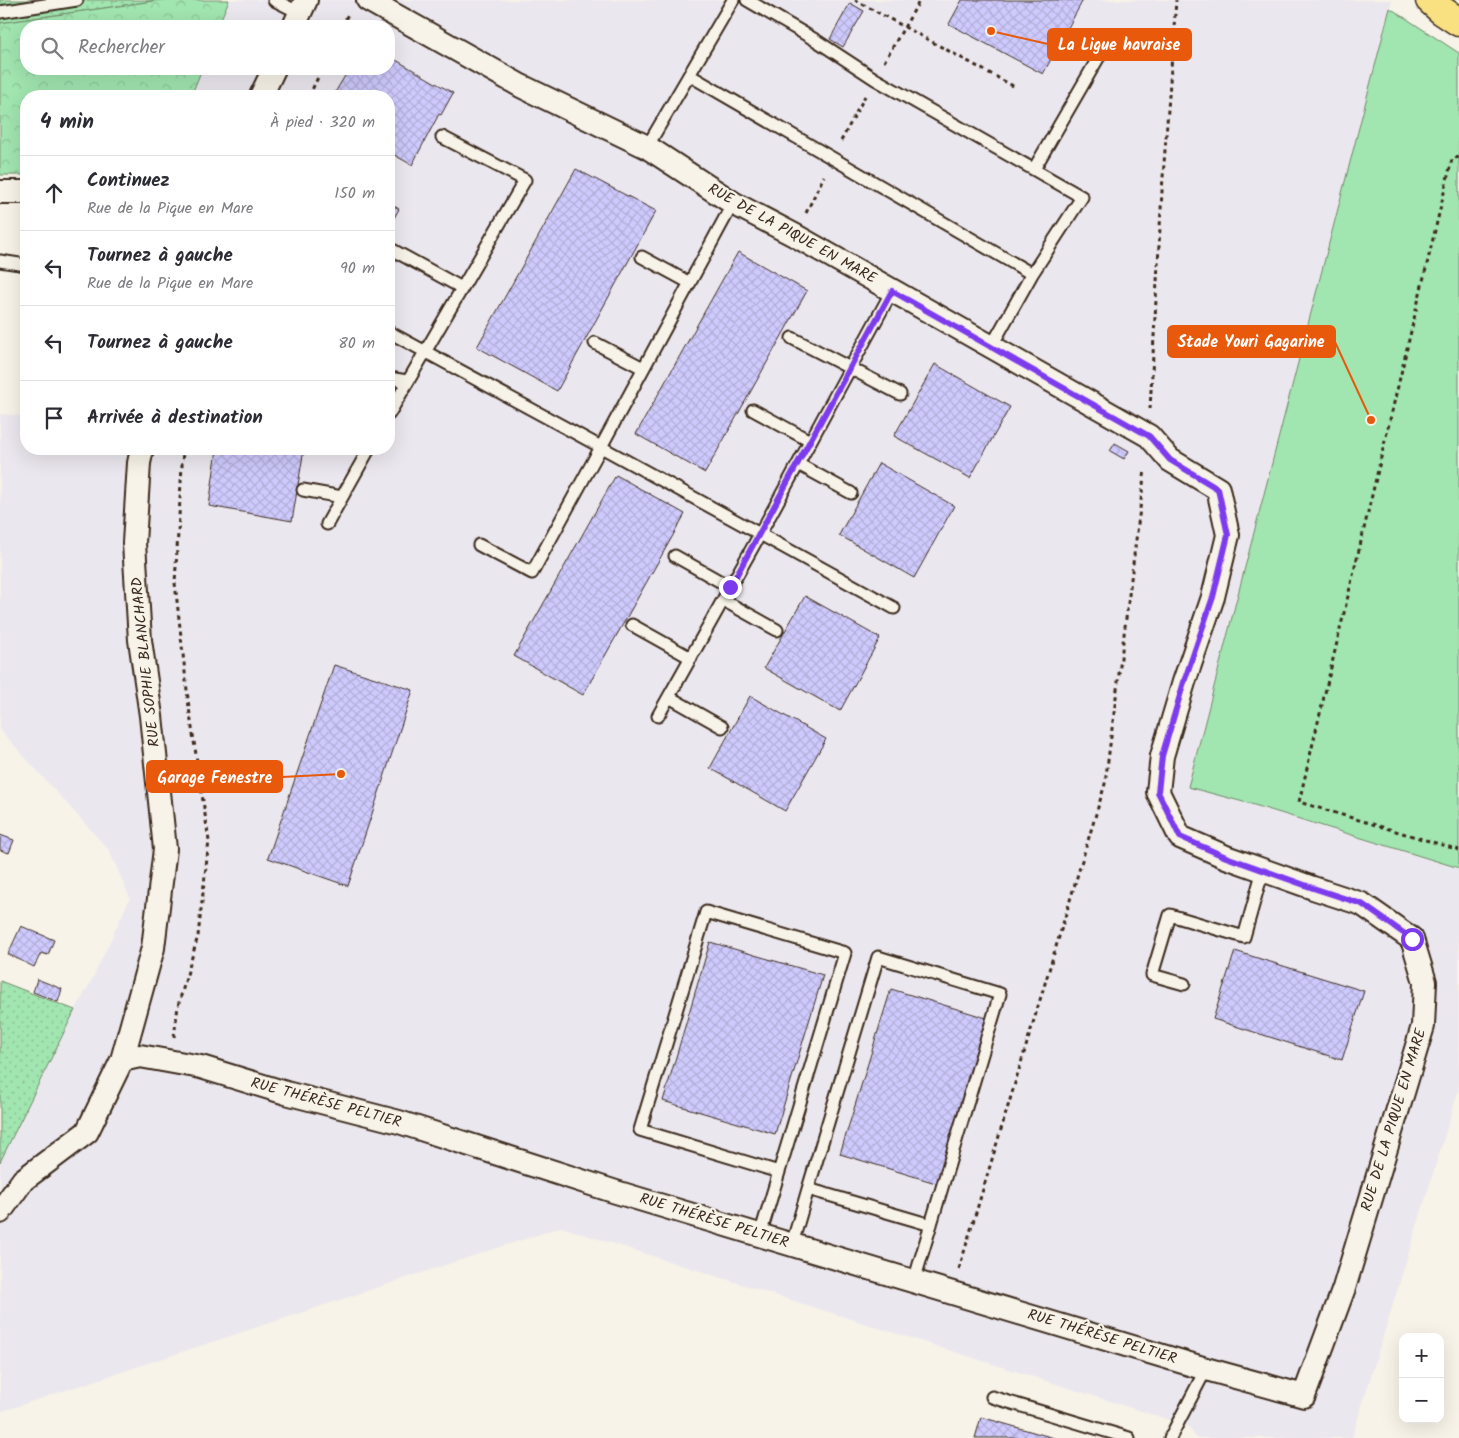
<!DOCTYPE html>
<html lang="fr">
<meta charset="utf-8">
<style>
:root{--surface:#fff;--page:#f2f2f3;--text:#2b2b33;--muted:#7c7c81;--line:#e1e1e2}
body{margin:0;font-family:Kalam,sans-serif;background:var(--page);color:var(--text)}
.controls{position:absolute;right:15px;bottom:15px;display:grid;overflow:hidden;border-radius:10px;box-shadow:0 5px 20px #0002}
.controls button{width:45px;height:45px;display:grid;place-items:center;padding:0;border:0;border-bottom:1px solid var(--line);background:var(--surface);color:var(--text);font:25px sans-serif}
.stop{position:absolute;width:15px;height:15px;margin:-11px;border:4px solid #7c3aed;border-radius:50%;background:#fff}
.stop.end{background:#7c3aed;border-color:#fff;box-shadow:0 1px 5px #0008}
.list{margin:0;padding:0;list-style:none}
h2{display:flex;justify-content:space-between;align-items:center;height:65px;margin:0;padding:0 20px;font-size:21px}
h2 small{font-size:16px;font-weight:400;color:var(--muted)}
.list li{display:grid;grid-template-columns:32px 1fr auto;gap:15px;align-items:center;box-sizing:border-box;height:75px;padding:0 20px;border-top:1px solid var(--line)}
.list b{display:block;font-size:19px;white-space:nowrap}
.list p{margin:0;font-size:16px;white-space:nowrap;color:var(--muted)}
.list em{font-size:16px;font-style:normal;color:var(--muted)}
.icon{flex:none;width:28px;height:28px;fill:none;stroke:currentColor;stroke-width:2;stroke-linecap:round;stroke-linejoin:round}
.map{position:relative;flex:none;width:1459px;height:1438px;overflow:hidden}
.search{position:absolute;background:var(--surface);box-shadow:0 5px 20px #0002;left:20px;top:20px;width:375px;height:55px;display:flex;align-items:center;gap:12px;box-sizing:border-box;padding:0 18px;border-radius:20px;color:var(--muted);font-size:19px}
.panel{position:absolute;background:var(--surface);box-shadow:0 5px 20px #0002;left:20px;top:90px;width:375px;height:365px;border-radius:20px}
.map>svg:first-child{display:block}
.built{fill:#ebe7ee}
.grass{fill:url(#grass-dots);stroke:#6e8867}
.forest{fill:url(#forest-crowns);stroke:#6e8867}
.park{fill:#a1e5b0;stroke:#6e8867}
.building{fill:url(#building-cross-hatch);stroke:#3b2a1e}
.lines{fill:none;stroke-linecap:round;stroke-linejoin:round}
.lane-casing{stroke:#3b2a1e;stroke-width:15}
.street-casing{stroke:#3b2a1e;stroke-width:26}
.primary-casing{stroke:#3b2a1e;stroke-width:31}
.path{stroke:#3b2a1e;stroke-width:3;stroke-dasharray:4 4;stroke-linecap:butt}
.lane{stroke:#f7f3e8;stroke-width:11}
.street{stroke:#f7f3e8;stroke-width:22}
.primary{stroke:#f9e181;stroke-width:28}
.route{stroke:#7c3aed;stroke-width:6}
.labels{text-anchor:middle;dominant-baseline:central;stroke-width:4.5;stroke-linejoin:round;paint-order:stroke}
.street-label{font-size:15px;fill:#3b2a1e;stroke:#f7f3e8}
.leader{fill:none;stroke:#e8590c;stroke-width:2}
.callout-dot{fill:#e8590c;stroke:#f7f3e8;stroke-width:2}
.callout{fill:#e8590c;stroke:#e8590c;stroke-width:2}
.callout-label{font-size:16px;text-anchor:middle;font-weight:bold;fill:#fff}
</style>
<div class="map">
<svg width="1459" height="1438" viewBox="0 0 1459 1438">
<defs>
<pattern id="grass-dots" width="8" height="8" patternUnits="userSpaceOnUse" patternTransform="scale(1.25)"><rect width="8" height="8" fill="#a1e5b0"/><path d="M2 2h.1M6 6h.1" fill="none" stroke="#8cc597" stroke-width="1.8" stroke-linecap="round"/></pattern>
<pattern id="forest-crowns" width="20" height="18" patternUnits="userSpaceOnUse" patternTransform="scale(1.25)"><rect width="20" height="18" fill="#a1e5b0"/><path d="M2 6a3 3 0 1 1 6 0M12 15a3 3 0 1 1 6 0" fill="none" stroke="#8cc597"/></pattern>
<pattern id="building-cross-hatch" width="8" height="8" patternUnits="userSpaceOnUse" patternTransform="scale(1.25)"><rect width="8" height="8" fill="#cecafd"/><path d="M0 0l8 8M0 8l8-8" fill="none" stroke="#b2aed8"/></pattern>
</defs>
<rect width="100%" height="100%" fill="#f7f3e8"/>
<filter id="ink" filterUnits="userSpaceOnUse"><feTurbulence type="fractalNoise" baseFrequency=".02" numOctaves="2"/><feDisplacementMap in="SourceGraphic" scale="10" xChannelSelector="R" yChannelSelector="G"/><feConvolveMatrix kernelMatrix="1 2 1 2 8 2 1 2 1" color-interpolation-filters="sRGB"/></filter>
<g filter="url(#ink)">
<path class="built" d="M229,0H1392L1188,786L1251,804L1459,868V1089L1352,1438H1196L1188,1426L561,1227L0,1412V1162L75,1010L93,978L130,898L109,850L0,730V414L26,416V449H389V96H191L202,69H389V26H218Z"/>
<path class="grass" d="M0,0H160L0,23Z
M0,981L75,1010L0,1162Z"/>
<path class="forest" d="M160,0H229L218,26H26V69H202L191,96H26V175H0V23Z"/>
<path class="park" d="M1390,8L1459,53V868L1251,804L1188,787Z"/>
<path class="building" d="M962,0H1083L1043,74L949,24Z
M850,3L864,11L843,47L830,39Z
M389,56L453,93L441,115L439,114L412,165L389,152V96H333L349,69H389Z
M576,169L656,211L557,391L477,347Z
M389,203L399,209L389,227Z
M738,252L807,291L705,473L636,434Z
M935,364L1010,407L970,478L894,436Z
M1115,443L1129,451L1124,459L1110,451Z
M217,449H304L292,521L209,506Z
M879,463L954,506L914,578L839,535Z
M616,475L685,514L583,695L514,656Z
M805,596L880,638L840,711L764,668Z
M334,665L413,690L348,886L268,858Z
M750,696L826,739L785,811L710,768Z
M0,835L14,840L9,853L0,850Z
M21,926L54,940L48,955L41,953L34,967L8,954Z
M710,942L823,975L775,1134L663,1101Z
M1235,951L1364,991L1342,1060L1213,1019Z
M37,979L62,989L58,1002L33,992Z
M891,989L990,1019L939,1184L840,1154Z
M981,1417L1054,1438H975Z"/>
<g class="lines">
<defs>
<path id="lane" d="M274,0L300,13
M0,12L77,0
M689,75L1032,274L1082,197L875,79L817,41L747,0
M647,147L733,0
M1034,169L1104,48
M389,248L462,288
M642,257L690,283
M0,261L26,265
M389,332L601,447L733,203
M792,338L900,394
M595,343L643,368
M991,347L1032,274
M389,378L407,381
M753,410L810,441
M389,414L525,180L442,137
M798,464L851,493
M303,490L342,497
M327,524L369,449
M479,545L532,573L601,447L760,534L892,291
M675,556L730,587
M723,600L777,630
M632,625L691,658
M669,697L722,727
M658,716L760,534L894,608
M1184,984L1152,975L1170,915L1244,937L1263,870
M760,1235L845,953L706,912L640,1130L779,1172
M792,1244L808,1189
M914,1281L1000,994L878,957L808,1189L931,1225
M992,1397L1129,1438
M1170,1438L1206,1369"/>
<path id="street" d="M294,26L306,0
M261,96L274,69
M0,192H26
M122,1060L140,1056L201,1067L286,1093L399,1122L616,1192L1206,1369L1304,1396L1344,1288L1423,1026L1425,982L1412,939L1362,904L1313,888L1226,857L1180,837L1158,792L1162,756L1184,682L1213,597L1228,535L1218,489L1170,460L1149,436L796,236L733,203L647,147L521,86L368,0
M0,1212L23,1180L87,1132L122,1060L153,948L165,849L151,716L140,640L134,543L139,463L142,449"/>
<path id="primary" d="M1430,0L1441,10L1459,22"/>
</defs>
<use href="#lane" class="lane-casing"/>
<use href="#street" class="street-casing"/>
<use href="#primary" class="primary-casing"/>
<path class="path" d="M855,0L1015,87
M342,26L348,14
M884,62L920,0
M309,96L322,69
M841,141L865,96
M1459,157L1452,159L1299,802L1459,850
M806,213L824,176
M1150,409L1162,191L1176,0
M174,1037L178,1006L198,936L209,841L189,708L175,583L183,449
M959,1269L1105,784L1145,469"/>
<use href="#lane" class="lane"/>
<use href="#street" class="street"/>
<use href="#primary" class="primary"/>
</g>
</g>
<g class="lines" filter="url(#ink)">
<path class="route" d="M730,587L892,291L1149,436L1170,460L1218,489L1228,535L1213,597L1184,682L1162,756L1158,792L1180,837L1226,857L1313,888L1362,904L1412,939"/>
</g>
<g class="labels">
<g class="street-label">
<text transform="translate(792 234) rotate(29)">RUE DE LA PIQUE EN MARE</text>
<text transform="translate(146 662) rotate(-96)">RUE SOPHIE BLANCHARD</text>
<text transform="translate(326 1103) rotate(15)">RUE THÉRÈSE PELTIER</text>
<text transform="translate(1394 1120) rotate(-73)">RUE DE LA PIQUE EN MARE</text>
<text transform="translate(714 1221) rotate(17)">RUE THÉRÈSE PELTIER</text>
<text transform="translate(1102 1337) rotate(17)">RUE THÉRÈSE PELTIER</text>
</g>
</g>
<path class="leader" d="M991 31L1048 44M1371 420L1335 342M341 774L282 777"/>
<g class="callout-dot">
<circle cx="991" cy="31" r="5"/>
<circle cx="1371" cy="420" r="5"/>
<circle cx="341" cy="774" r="5"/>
</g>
<g class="callout">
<rect x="1048" y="29" width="143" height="31" rx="5"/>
<rect x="1168" y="326" width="167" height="31" rx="5"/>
<rect x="147" y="761" width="135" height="31" rx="5"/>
</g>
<g class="callout-label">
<text x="1119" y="50">La Ligue havraise</text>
<text x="1251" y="347">Stade Youri Gagarine</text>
<text x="215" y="783">Garage Fenestre</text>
</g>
</svg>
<div class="controls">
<button>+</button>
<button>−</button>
</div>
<div class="stop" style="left:1412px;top:939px"></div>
<div class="stop end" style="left:730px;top:587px"></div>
<div class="search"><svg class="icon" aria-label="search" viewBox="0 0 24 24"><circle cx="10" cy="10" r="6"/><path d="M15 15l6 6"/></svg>Rechercher</div>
<section class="panel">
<h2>4 min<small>À pied · 320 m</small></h2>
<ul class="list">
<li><svg class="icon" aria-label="ahead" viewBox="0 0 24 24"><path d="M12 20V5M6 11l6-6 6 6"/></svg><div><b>Continuez</b><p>Rue de la Pique en Mare</p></div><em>150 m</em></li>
<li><svg class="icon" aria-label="left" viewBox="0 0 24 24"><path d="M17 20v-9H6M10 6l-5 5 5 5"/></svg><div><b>Tournez à gauche</b><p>Rue de la Pique en Mare</p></div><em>90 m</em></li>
<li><svg class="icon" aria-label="left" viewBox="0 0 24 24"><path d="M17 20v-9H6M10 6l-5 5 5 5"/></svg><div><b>Tournez à gauche</b></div><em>80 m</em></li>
<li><svg class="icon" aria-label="arrive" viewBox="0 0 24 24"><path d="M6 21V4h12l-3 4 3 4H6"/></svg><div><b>Arrivée à destination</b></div></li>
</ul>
</section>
</div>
